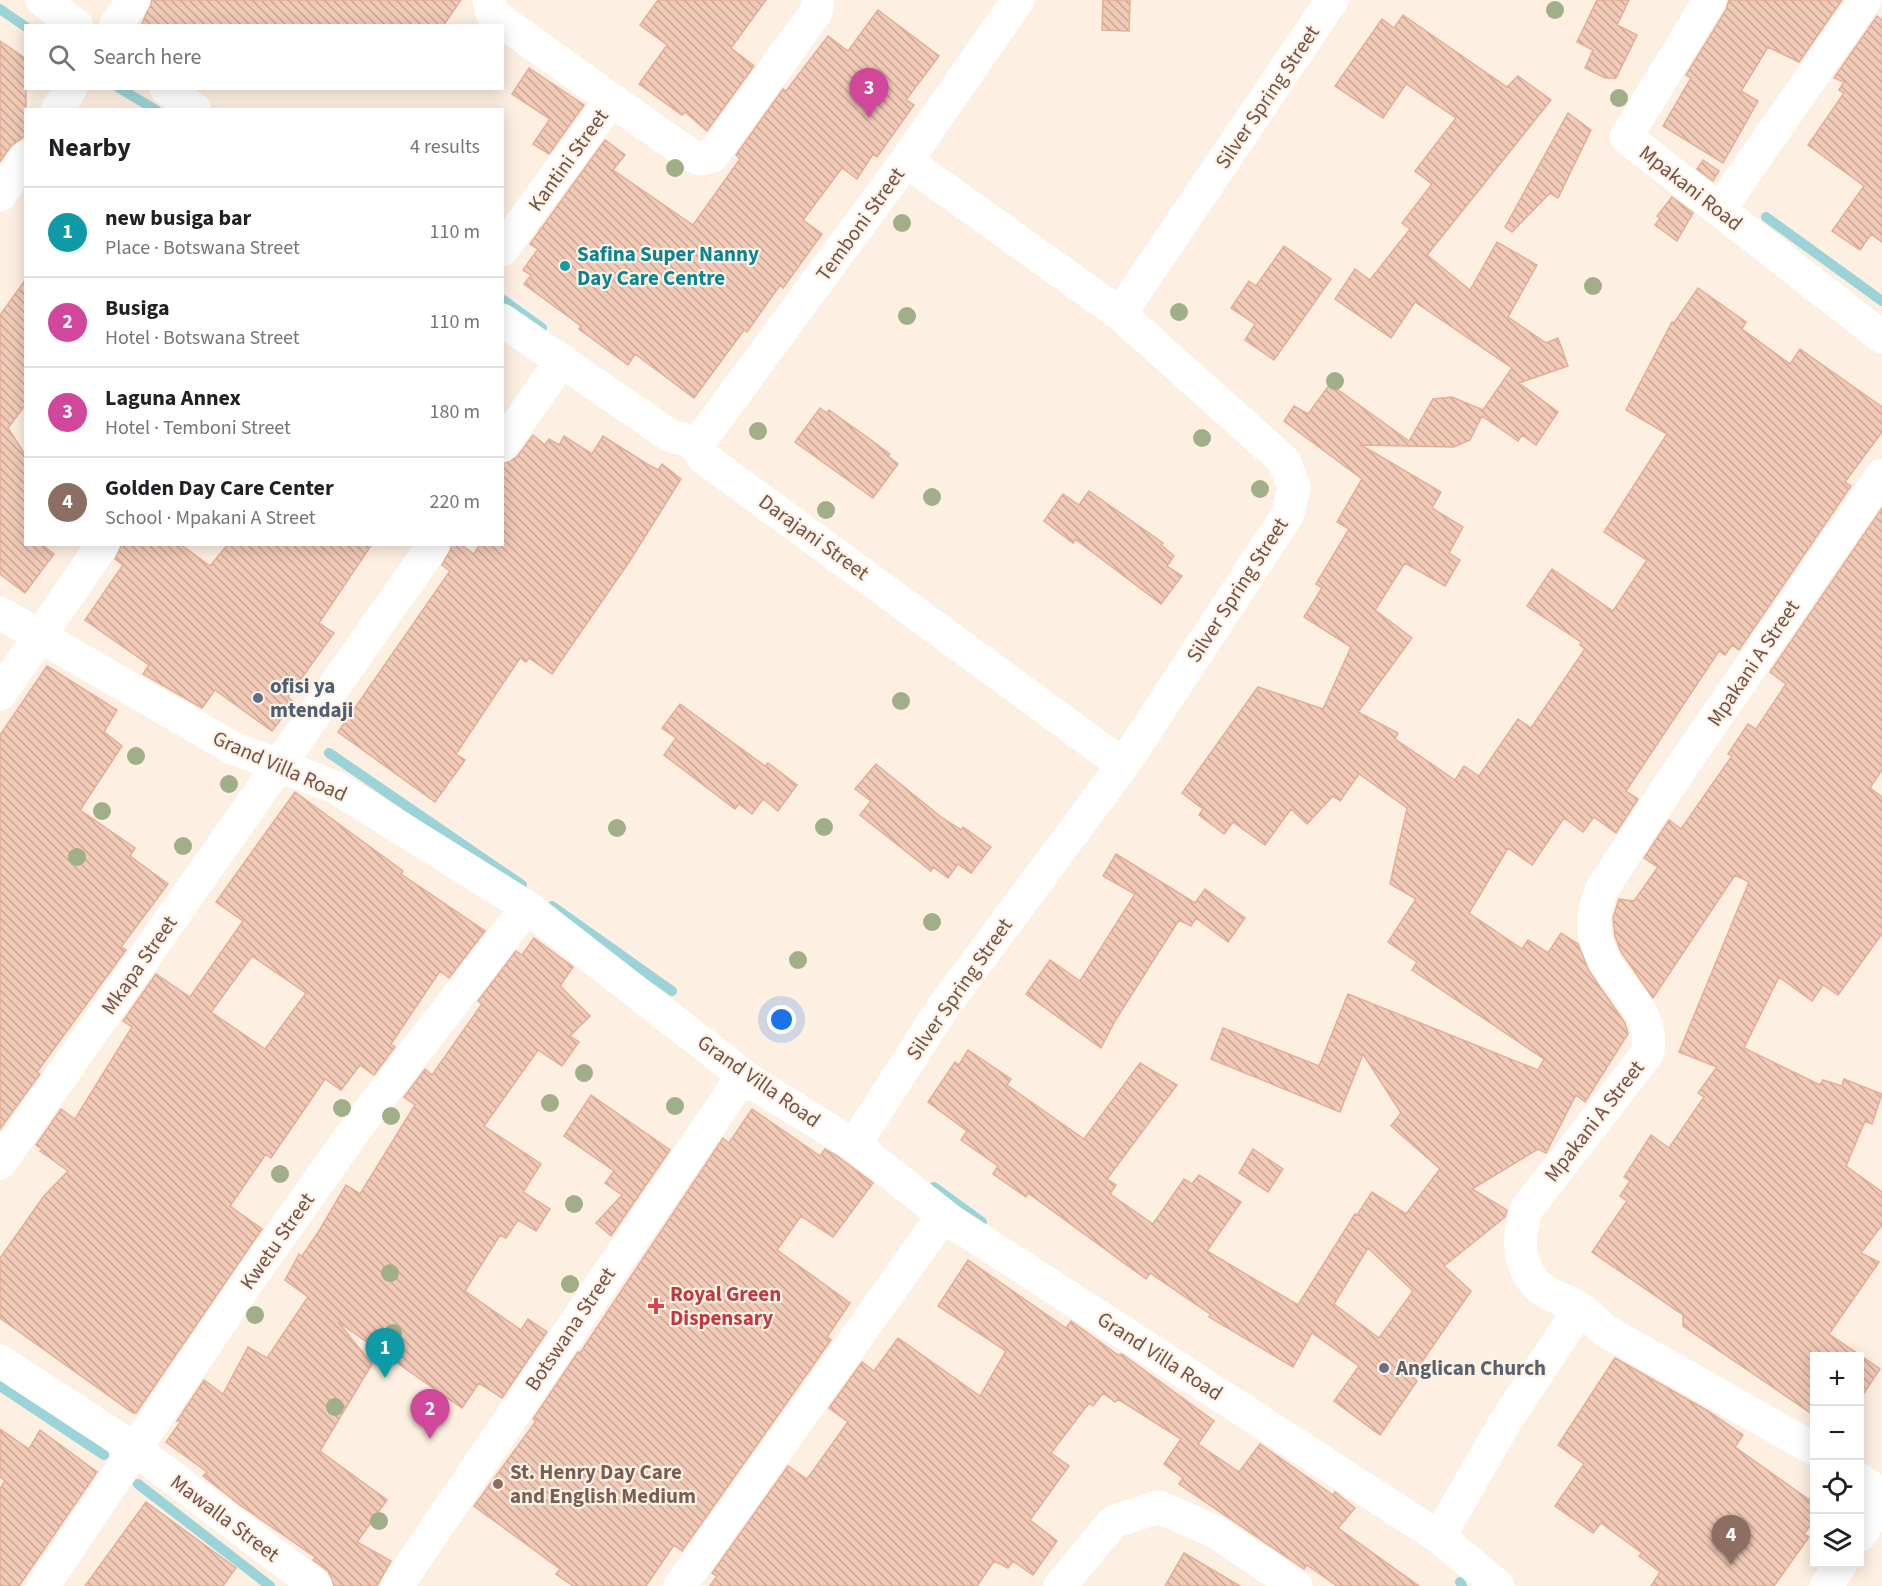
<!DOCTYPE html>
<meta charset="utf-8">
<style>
:root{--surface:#fff;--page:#f6f6f6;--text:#202124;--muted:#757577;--line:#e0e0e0;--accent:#ea5943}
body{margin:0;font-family:"Source Sans 3",sans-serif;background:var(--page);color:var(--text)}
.controls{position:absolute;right:18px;bottom:18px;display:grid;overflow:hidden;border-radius:0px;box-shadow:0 3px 15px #0003}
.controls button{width:54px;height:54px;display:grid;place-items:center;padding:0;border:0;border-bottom:2px solid var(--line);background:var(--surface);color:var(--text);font:30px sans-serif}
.you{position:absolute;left:782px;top:1020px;width:21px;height:21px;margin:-15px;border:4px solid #fff;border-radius:50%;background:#1a73e8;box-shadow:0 0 0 9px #1a73e833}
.badge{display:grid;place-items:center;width:39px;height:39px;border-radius:50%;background:var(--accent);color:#fff;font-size:20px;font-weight:700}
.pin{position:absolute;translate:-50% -50px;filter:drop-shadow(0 2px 3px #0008)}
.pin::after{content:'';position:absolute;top:32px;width:21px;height:18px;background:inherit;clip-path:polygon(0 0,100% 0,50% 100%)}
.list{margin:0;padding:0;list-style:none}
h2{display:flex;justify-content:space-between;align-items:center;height:78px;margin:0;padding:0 24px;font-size:26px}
h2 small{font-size:20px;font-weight:400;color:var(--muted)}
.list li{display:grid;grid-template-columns:39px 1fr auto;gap:18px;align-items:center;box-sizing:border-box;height:90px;padding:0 24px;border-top:2px solid var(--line)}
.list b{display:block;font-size:22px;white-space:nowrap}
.list p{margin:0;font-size:20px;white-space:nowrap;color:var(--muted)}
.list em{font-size:20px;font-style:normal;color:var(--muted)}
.icon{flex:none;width:33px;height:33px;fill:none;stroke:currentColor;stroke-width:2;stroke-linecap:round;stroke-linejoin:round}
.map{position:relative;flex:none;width:1882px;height:1586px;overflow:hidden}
.search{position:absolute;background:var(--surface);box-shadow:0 3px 15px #0003;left:24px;top:24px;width:480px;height:66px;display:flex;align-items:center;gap:15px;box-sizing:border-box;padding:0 21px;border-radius:0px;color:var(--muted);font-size:22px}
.panel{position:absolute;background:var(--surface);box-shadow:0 3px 15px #0003;left:24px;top:108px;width:480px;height:438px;border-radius:0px}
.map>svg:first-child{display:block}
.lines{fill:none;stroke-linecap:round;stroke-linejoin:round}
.stream{stroke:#9bd4d8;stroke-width:10}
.building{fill:url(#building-back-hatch);stroke:#e5ae98;stroke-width:1.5;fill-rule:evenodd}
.minor{stroke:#fff;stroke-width:33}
.tree{fill:#a1af88}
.culture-dot{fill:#0f9aa8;stroke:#fff3e7;stroke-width:2}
.service-dot{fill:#5c6f8a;stroke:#fff3e7;stroke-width:2}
.health-dot{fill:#e0444e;stroke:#fff3e7;stroke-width:2}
.worship-dot{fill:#6b7280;stroke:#fff3e7;stroke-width:2}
.education-dot{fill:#8d6e63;stroke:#fff3e7;stroke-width:2}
.labels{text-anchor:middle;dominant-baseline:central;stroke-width:4.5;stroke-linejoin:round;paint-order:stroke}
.street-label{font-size:21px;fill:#745347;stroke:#fff3e7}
.culture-label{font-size:21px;font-weight:bold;fill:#0d838f;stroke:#fff3e7;text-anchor:start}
.service-label{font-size:21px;font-weight:bold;fill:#4e5e75;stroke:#fff3e7;text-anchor:start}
.health-label{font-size:21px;font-weight:bold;fill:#be3a42;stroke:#fff3e7;text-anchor:start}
.worship-label{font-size:21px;font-weight:bold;fill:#5b616d;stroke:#fff3e7;text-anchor:start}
.education-label{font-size:21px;font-weight:bold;fill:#785e54;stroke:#fff3e7;text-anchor:start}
</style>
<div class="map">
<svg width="1882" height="1586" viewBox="0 0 1882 1586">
<defs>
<pattern id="building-back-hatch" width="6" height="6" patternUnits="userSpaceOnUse" patternTransform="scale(1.5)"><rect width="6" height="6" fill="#f2cab8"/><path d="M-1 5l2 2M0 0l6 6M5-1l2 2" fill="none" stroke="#c9a797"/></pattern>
</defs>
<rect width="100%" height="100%" fill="#fdefe1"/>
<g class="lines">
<path class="stream" d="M0,9L26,27
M119,88L156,110
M1766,217L1882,301
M502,299L542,328
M329,753L522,885
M552,906L672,991
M934,1187L982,1222
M0,1386L104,1455
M138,1484L270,1586
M1460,1582L1462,1586"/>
</g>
<path class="building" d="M152,0H461L443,26H141Z
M658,0H766L731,48L754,66L707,131L685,112L682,115L639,84L667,45L640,25Z
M1103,0H1130L1129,31L1102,30Z
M1597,0H1629L1617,25L1637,35L1616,78H1605L1585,68L1593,50L1577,42Z
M1729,0H1842L1799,62L1768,47L1741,91L1758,101L1723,163L1663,126L1691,78L1686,75L1726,10Z
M878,10L939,56L906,100L914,105L877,157L873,154L857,179L842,168L803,220L822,234L783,288L780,285L747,332L744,330L694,398L635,354L628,365L579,329L581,326L524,284L531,275L523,270L538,249L530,244L605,140L625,155L613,170L693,225L740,159L736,155L783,89L786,91L828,36L848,51Z
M1403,15L1507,87L1518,76L1551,100L1427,255L1470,290L1497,242L1537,265L1508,317L1546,343L1558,338L1568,366L1519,383L1558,412L1536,445L1522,435L1518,441L1482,416L1470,440L1454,447L1361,445L1441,492L1432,508L1463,527L1449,553L1460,560L1445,586L1405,563L1375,610L1412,638L1358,712L1398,733L1395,739L1455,780L1464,766L1479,776L1518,719L1531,728L1585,649L1580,645L1581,642L1527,606L1552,569L1613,611L1647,560L1604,532L1667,434L1626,410L1672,322L1674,323L1698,288L1746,322L1742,329L1790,364L1800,349L1882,407V432L1845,482L1851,486L1739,650L1732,645L1725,655L1719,651L1626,791L1638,799L1616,833L1594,817L1583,832L1564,818L1532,865L1508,848L1469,913L1522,949L1528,940L1548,953L1561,933L1578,944L1589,971L1625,1023L1628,1034L1585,1102L1576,1095L1546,1153L1538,1149L1472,1189L1507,1210L1505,1217L1444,1266L1471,1291L1412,1376L1417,1381L1380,1435L1334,1401L1359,1366L1312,1333L1293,1367L1209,1317L1210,1314L1150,1273L1146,1279L1028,1193L1026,1197L993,1174L998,1166L961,1140L967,1131L928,1102L955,1062L959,1065L968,1050L1011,1079L1007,1085L1084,1139L1140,1063L1177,1085L1107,1179L1116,1185L1110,1194L1153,1224L1184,1179L1192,1184L1199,1175L1241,1202L1207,1251L1298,1305L1355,1214L1357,1215L1372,1192L1406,1214L1440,1169L1391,1126L1401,1113L1363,1054L1340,1112L1211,1059L1223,1028L1319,1066L1348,994L1538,1070L1544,1059L1412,970L1417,962L1388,942L1416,899L1390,884L1407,808L1359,774L1340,801L1333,796L1307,824L1291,809L1265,845L1233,822L1224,834L1199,815L1203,809L1182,793L1258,687L1323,709L1351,647L1304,617L1322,588L1316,584L1349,529L1337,522L1362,479L1284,421L1294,406L1308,414L1330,384L1409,441L1433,399L1452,397L1483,410L1512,368L1415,302L1391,338L1335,299L1355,269L1370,280L1410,229L1402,223L1432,184L1415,171L1456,118L1406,84L1383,118L1335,86L1382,19L1394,28ZM1368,1248L1413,1291L1379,1338L1334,1304Z
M1877,16L1882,20V242L1871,234L1860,250L1832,231L1864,186L1808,145L1844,93L1839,90L1844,82L1834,78Z
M0,41L26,59V135L11,146L0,162Z
M529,68L584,105L549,154L533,144L550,119L512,94Z
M1568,113L1591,130L1558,198L1550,193L1512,232L1505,227Z
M1703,160L1719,171L1713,181L1697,169Z
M1672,197L1693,213L1677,241L1655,225L1660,218L1657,216Z
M1284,246L1331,279L1274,360L1245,340L1255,324L1231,308L1249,281L1256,286Z
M26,279V404L8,428L26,456V544H41L54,554L25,593L0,574V315Z
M820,408L827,413L829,410L867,437L890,454L888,456L898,464L873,498L795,442Z
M533,435L545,445L549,439L559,445L564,436L592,454L603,436L647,464L658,470L662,464L681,479L629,562L552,674L529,658L526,662L520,658L456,754L465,760L435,802L338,732L450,571L442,565L453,544H460L474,554L480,544H502V464L517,457Z
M1089,491L1163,543L1161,545L1174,556L1167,566L1182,576L1161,604L1075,539L1073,543L1044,521L1063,494L1079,505Z
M1882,508V770L1870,788L1882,797V934L1838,995L1823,985L1812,1001L1779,977L1744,1048L1820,1085L1823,1080L1842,1086L1844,1079L1882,1094L1872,1124L1865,1121L1846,1166L1882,1192V1225L1861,1253L1879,1262L1829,1334L1880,1369L1860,1399V1356H1815V1416L1683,1326V1315L1592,1252L1627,1201L1620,1196L1630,1181L1624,1177L1651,1135L1669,1148L1704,1097L1698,1093L1717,1067L1679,1052L1749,882L1735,875L1653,998L1621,952L1615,936L1613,918L1619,899L1634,901L1658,867L1644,858L1669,820L1681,829L1732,756L1728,754L1748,724L1756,729L1786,684L1770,672Z
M122,544H180L210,566L228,544H372L319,623L334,633L288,697L294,702L272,731L215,690L202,708L143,674L149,665L85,620L123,565L115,559Z
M47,666L117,710L104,732L122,746L80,810L135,848L130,856L168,884L121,947L126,950L37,1072L40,1074L0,1129V735Z
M680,704L765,766L768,763L797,785L778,811L763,799L752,814L739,804L735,809L664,755L676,738L662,728Z
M876,764L941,817L961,830L963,827L991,847L971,873L958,864L948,878L933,867L931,871L860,815L871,801L855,789Z
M295,792L403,871L401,874L485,931L449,978L440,971L391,1044L395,1047L374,1075L360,1065L341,1090L325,1079L271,1158L266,1154L230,1206L262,1229L136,1413H133L0,1318V1258L44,1196L68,1171L40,1151L42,1149L36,1145L61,1109L75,1119L132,1027L123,1021L156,974L190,997L243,921L216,902ZM252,956L306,993L265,1049L211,1012Z
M1116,854L1195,903L1205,889L1245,918L1228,942L1196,918L1191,926L1179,920L1115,1021L1101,1048L1026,994L1050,960L1080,981L1135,894L1103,876Z
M534,938L573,967L560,986L590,1016L570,1036L579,1042L562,1066L538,1050L484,1126L541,1164L523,1192L550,1209L536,1231L518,1220L506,1238L500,1235L465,1291L521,1330L528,1319L547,1332L502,1398L479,1383L462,1408L338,1322L372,1364L320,1451L387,1500L357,1542L391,1561L377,1586H334L328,1571L313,1560L315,1557L240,1505L203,1476L207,1472L166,1442L181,1421H177L204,1380L223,1394L248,1347L267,1358L308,1297L285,1280L299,1254L302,1256L319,1231L346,1185L360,1194L415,1105L404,1097L425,1069L432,1075L482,1004L478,1001L516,951L522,955Z
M591,1095L670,1150L611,1236L596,1223L622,1195L605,1183L614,1171L564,1136Z
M752,1109L820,1156L825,1149L837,1156L873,1183L833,1237L801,1216L777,1250L850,1303L827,1337L831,1340L682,1551L674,1545L646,1586H573L556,1574L560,1569L474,1506L536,1421L533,1419L578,1352L580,1353L723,1138L729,1143Z
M1253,1149L1283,1169L1268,1192L1239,1173Z
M968,1260L1066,1328L1071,1321L1118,1355L1122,1354L1214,1421L1198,1444L1239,1472L1260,1444L1333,1495L1335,1492L1339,1495L1355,1508L1338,1528L1419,1586H1337L1307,1565L1304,1569L1179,1484L1183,1478L1164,1464L1181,1439L1118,1399L1115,1402L1103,1393L1093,1406L1089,1403L1051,1453L1069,1466L1030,1520L1057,1541L1033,1575L1013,1561L1008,1568L994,1561L977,1586H710L717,1576L712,1573L788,1466L807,1479L848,1422L829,1408L862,1362L874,1371L898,1338L980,1396L1006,1351L938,1306Z
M1615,1358L1708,1411L1743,1435L1735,1447L1815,1504V1519L1804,1534L1809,1537L1774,1586H1651L1660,1572L1639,1556L1642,1553L1601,1523L1593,1533L1555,1506L1584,1464L1558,1445Z
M0,1429L29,1449L40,1430L97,1472L19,1586H0V1489L5,1481L0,1477Z
M146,1502L236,1568L223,1586H85Z
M1184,1553L1240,1586H1165Z"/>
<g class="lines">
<path class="minor" d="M42,0L77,26
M489,0L492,13L497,18L688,154L701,159L712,156L816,12L818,0
M1710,0L1626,137L1882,337
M115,26L134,0
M166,88L195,110
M57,110L71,88
M906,161L1120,314
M0,195L26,157
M1719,210L1865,0
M502,250L612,99
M502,320L669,435L696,443V447L704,458L1123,765
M696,443L702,438L906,161L1018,0
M502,446L562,360
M0,613L231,747L335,787L527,907L752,1082L854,1145L951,1221L1439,1537L1498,1586
M0,694L103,544
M854,1145L944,1006L1123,765L1288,514L1294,487L1284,461L1120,314L1332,0
M0,1163L434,544
M0,1361L136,1450L316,1586
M1814,1449L1604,1330C1596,1323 1588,1314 1579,1308C1566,1300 1548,1296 1537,1285C1517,1264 1518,1235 1526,1210L1647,1054C1663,995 1566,969 1602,889L1666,790L1882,475
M1860,1480L1882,1495
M1860,1535L1882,1501
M1439,1537L1505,1422L1580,1309
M43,1586L246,1284L357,1127L527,907
M397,1586L736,1086L752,1082
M680,1586L935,1227L951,1221
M1060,1586L1113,1522L1159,1507L1214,1531L1296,1586
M1826,1586L1841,1564"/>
</g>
<g class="tree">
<circle cx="1555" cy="10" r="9"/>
<circle cx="1619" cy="98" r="9"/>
<circle cx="675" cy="168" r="9"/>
<circle cx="902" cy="223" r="9"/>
<circle cx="1593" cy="286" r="9"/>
<circle cx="1179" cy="312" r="9"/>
<circle cx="907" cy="316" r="9"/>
<circle cx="1335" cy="381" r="9"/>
<circle cx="758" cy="431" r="9"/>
<circle cx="1202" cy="438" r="9"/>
<circle cx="1260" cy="489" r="9"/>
<circle cx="932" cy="497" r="9"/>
<circle cx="826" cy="510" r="9"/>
<circle cx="901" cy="701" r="9"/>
<circle cx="136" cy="756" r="9"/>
<circle cx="229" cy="784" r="9"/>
<circle cx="102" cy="811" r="9"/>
<circle cx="824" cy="827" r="9"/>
<circle cx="617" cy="828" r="9"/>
<circle cx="183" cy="846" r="9"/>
<circle cx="77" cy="857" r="9"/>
<circle cx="932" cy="922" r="9"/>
<circle cx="798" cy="960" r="9"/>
<circle cx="584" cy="1073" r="9"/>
<circle cx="550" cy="1103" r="9"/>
<circle cx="675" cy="1106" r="9"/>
<circle cx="342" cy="1108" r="9"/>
<circle cx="391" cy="1116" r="9"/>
<circle cx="280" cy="1174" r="9"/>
<circle cx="574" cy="1204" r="9"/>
<circle cx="390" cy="1273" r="9"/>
<circle cx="570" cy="1284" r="9"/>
<circle cx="255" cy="1315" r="9"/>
<circle cx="393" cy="1333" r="9"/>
<circle cx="335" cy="1407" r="9"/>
<circle cx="379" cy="1521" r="9"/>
</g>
<circle class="culture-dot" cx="565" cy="266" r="6"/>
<circle class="service-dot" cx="258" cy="698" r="6"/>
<path class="health-dot" d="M653 1297h6v6h6v6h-6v6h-6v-6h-6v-6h6z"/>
<circle class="worship-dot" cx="1384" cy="1368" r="6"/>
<circle class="education-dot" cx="498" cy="1484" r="6"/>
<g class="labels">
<g class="street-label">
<text transform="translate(1267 97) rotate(-56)">Silver Spring Street</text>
<text transform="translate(568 160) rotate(-54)">Kantini Street</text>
<text transform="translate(1691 188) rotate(38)">Mpakani Road</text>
<text transform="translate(860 224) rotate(-54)">Temboni Street</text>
<text transform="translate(814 537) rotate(36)">Darajani Street</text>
<text transform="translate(1237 590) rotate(-57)">Silver Spring Street</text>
<text transform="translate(1753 663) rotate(-56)">Mpakani A Street</text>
<text transform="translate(280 766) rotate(24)">Grand Villa Road</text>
<text transform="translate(139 965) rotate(-55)">Mkapa Street</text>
<text transform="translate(959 989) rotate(-55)">Silver Spring Street</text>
<text transform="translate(759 1081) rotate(35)">Grand Villa Road</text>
<text transform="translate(1594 1121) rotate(-52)">Mpakani A Street</text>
<text transform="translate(277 1241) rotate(-55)">Kwetu Street</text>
<text transform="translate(570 1329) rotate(-56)">Botswana Street</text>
<text transform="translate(1160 1356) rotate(33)">Grand Villa Road</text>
<text transform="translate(225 1518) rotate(37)">Mawalla Street</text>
</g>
<g class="culture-label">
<text x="577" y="254">Safina Super Nanny<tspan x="577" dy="24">Day Care Centre</tspan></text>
</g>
<g class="service-label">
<text x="270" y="686">ofisi ya<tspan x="270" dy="24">mtendaji</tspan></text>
</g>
<g class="health-label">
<text x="670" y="1294">Royal Green<tspan x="670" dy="24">Dispensary</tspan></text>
</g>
<g class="worship-label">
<text x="1396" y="1368">Anglican Church</text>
</g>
<g class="education-label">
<text x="510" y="1472">St. Henry Day Care<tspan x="510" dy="24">and English Medium</tspan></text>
</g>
</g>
</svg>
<div class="controls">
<button>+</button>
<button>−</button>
<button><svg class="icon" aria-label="locate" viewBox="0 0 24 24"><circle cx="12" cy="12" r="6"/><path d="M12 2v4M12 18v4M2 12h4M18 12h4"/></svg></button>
<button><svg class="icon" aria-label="layers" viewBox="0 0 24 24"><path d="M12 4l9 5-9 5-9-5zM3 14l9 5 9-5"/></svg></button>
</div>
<div class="you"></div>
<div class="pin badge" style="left:385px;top:1378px;background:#0f9aa8">1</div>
<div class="pin badge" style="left:430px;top:1439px;background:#d1479c">2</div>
<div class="pin badge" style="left:869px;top:118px;background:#d1479c">3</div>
<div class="pin badge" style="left:1731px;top:1565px;background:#8d6e63">4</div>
<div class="search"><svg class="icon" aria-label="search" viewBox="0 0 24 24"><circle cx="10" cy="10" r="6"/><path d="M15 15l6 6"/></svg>Search here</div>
<section class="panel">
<h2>Nearby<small>4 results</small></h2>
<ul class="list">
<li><span class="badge" style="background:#0f9aa8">1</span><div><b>new busiga bar</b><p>Place · Botswana Street</p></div><em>110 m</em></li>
<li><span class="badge" style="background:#d1479c">2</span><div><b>Busiga</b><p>Hotel · Botswana Street</p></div><em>110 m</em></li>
<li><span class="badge" style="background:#d1479c">3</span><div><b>Laguna Annex</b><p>Hotel · Temboni Street</p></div><em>180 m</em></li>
<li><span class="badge" style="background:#8d6e63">4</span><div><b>Golden Day Care Center</b><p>School · Mpakani A Street</p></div><em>220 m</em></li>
</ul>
</section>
</div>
